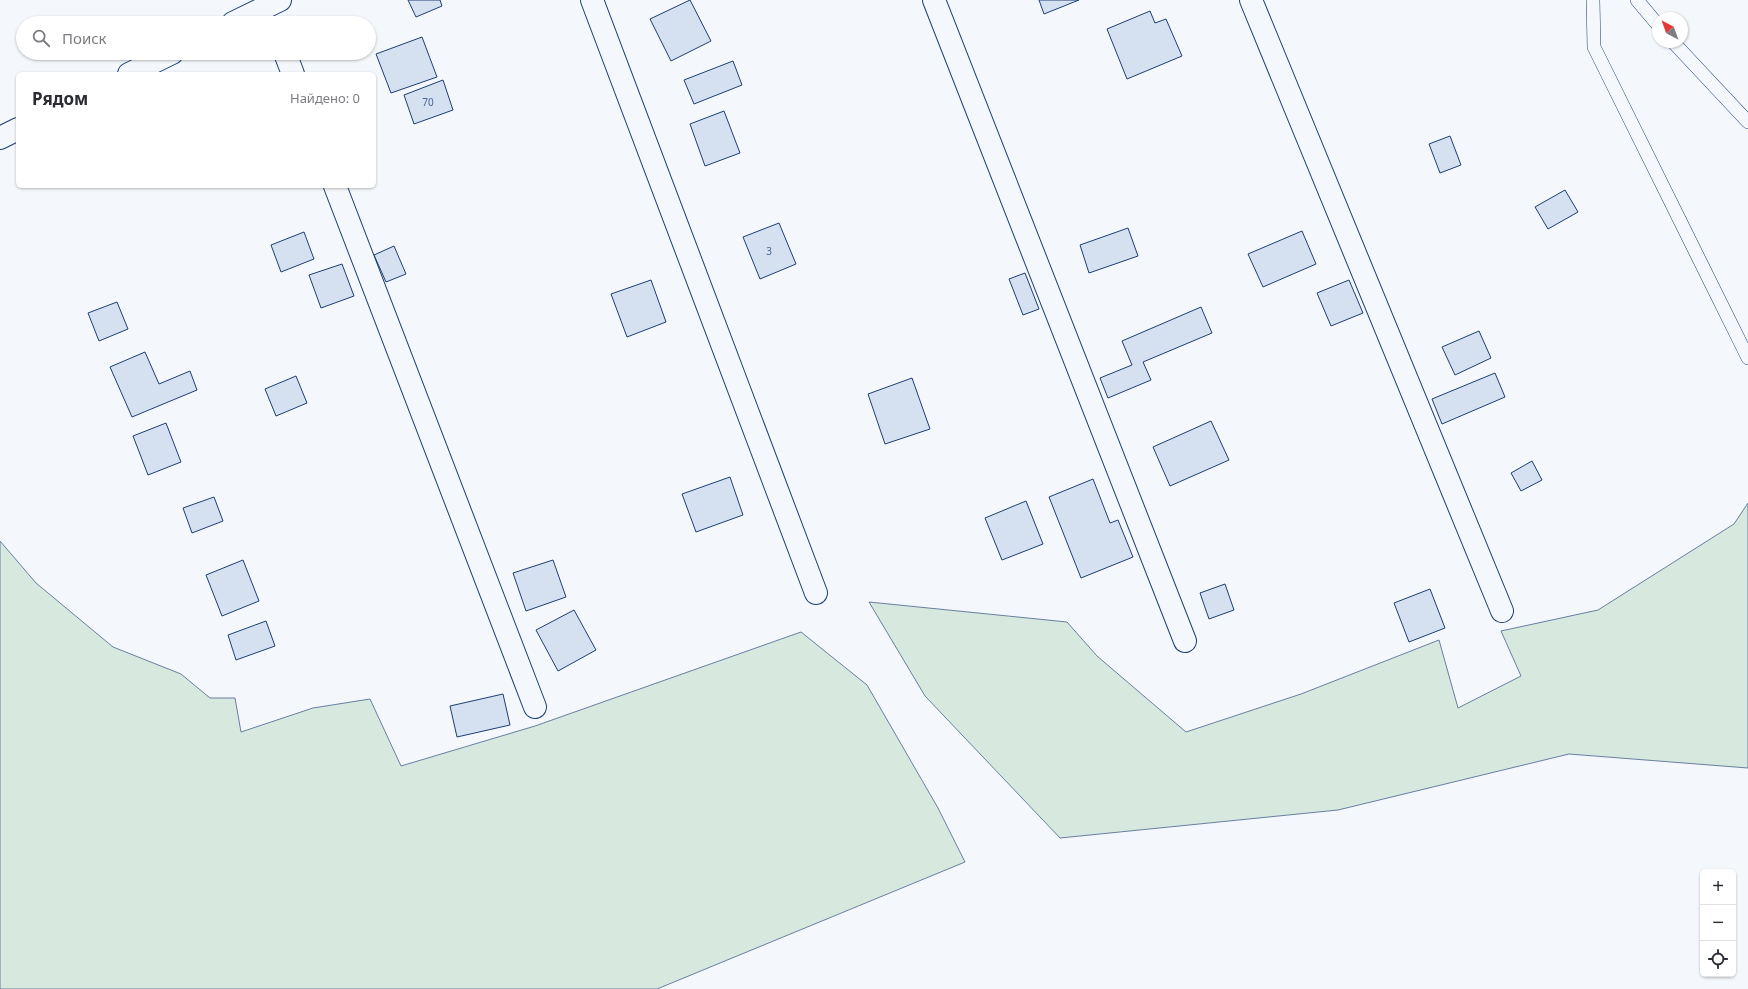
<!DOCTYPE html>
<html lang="ru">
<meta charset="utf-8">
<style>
:root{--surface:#fff;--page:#f7f7f7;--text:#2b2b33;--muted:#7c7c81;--line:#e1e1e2}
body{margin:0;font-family:"Noto Sans",sans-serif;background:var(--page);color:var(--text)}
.controls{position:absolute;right:12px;bottom:12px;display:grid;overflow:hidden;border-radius:6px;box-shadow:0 1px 3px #0004}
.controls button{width:36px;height:36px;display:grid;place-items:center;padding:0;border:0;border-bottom:1px solid var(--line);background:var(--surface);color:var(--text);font:20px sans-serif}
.compass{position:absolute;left:1652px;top:12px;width:36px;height:36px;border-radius:50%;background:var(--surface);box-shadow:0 1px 3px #0004;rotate:319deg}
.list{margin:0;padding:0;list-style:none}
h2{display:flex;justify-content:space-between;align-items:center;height:52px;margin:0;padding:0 16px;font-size:17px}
h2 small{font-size:13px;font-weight:400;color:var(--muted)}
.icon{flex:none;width:22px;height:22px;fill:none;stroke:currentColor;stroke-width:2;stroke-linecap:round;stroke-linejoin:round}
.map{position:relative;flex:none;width:1748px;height:989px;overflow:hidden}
.search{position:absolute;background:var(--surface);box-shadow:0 1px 3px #0004;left:16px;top:16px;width:360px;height:44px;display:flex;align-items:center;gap:10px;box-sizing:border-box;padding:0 14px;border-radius:22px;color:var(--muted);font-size:15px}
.panel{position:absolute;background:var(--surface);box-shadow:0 1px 3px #0004;left:16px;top:72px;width:360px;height:116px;border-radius:6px}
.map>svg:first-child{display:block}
.green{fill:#d7e8df;stroke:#687fa3}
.building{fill:#d5e0f0;stroke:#1d3f73}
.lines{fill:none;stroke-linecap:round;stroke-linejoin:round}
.service-casing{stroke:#1d3f73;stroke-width:14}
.minor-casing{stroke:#1d3f73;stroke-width:24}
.service{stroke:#f4f7fb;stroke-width:13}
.minor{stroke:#f4f7fb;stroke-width:22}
.labels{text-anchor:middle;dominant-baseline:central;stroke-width:3;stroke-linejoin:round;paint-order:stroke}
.number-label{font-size:10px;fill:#4b6792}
</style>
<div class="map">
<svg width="1748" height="989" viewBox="0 0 1748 989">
<rect width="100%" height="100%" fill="#f4f7fb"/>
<path class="green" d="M1748,503V768L1569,754L1338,810L1060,838L925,696L869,602L1067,622L1097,656L1186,732L1301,694L1439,640L1458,708L1521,676L1501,631L1598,610L1734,524Z
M0,541L36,583L113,647L181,674L210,698H235L241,732L313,708L370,699L401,766L535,726L801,632L867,685L938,808L965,862L657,989H0Z"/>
<path class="building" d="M408,0H440L442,6L416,17Z
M690,0L711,41L671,61L650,19Z
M1039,0H1079L1044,14Z
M1150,11L1155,23L1166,19L1182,56L1127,79L1107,29Z
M422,37L437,77L391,93L376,54Z
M733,61L742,85L694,104L684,80Z
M443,80L453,110L414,124L404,95Z
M724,111L740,153L705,166L690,124Z
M1450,136L1461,165L1440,173L1429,144Z
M1565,190L1578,212L1548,229L1535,207Z
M779,223L796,264L760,279L743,237Z
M1128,228L1138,256L1089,273L1080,245Z
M1302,231L1316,264L1263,287L1248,254Z
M304,232L314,259L281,272L271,245Z
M394,246L406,274L386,282L374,255Z
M342,264L354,296L321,308L309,275Z
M1025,273L1039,309L1023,315L1009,279Z
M651,280L666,322L627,337L611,294Z
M1349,280L1363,313L1331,326L1317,293Z
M117,302L128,329L99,341L88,313Z
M1201,307L1212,333L1143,362L1151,380L1108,398L1100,378L1132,365L1122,341Z
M1479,331L1491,358L1455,375L1442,347Z
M145,352L159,384L190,371L197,390L132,417L110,367Z
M1495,373L1505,397L1442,424L1432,399Z
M296,376L307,403L276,416L265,389Z
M912,378L930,429L885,444L868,394Z
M1211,421L1229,460L1170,486L1153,447Z
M166,423L181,462L148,475L133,436Z
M1532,461L1542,480L1521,491L1511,473Z
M730,477L743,515L696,532L682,494Z
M1093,479L1110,523L1118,520L1133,557L1081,578L1049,497Z
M214,497L223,521L192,533L183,508Z
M1026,501L1043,544L1002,560L985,518Z
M243,560L259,601L222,616L206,575Z
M553,560L566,597L526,611L513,573Z
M1225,584L1234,610L1209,619L1200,593Z
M1430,589L1445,628L1409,642L1394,603Z
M574,610L596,650L558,671L536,630Z
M266,621L275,646L236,660L228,635Z
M503,694L510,725L457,737L450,706Z"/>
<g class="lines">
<defs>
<path id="service" d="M1593,0L1594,47L1748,358
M1637,0L1658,25
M1673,42L1748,122"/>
<path id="minor" d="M592,0L816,593
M934,0L1185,641
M1251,0L1502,611
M233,23L280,0
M285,53L293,74
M129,74L172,53
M0,138L18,129
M335,186L535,707"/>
</defs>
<use href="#service" class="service-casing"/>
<use href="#minor" class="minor-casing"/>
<use href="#service" class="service"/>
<use href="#minor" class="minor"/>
</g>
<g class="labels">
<g class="number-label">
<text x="428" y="102">70</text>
<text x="769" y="251">3</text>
</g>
</g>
</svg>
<div class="controls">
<button>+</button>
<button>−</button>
<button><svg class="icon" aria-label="locate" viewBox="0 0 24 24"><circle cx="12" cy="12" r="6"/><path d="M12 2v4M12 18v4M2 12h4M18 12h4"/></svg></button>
</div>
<svg class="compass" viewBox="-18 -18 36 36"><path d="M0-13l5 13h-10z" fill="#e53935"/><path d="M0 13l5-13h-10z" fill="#7c7c81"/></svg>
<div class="search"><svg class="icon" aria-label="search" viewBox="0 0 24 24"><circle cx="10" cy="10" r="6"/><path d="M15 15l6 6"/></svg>Поиск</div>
<section class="panel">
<h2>Рядом<small>Найдено: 0</small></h2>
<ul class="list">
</ul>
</section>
</div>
